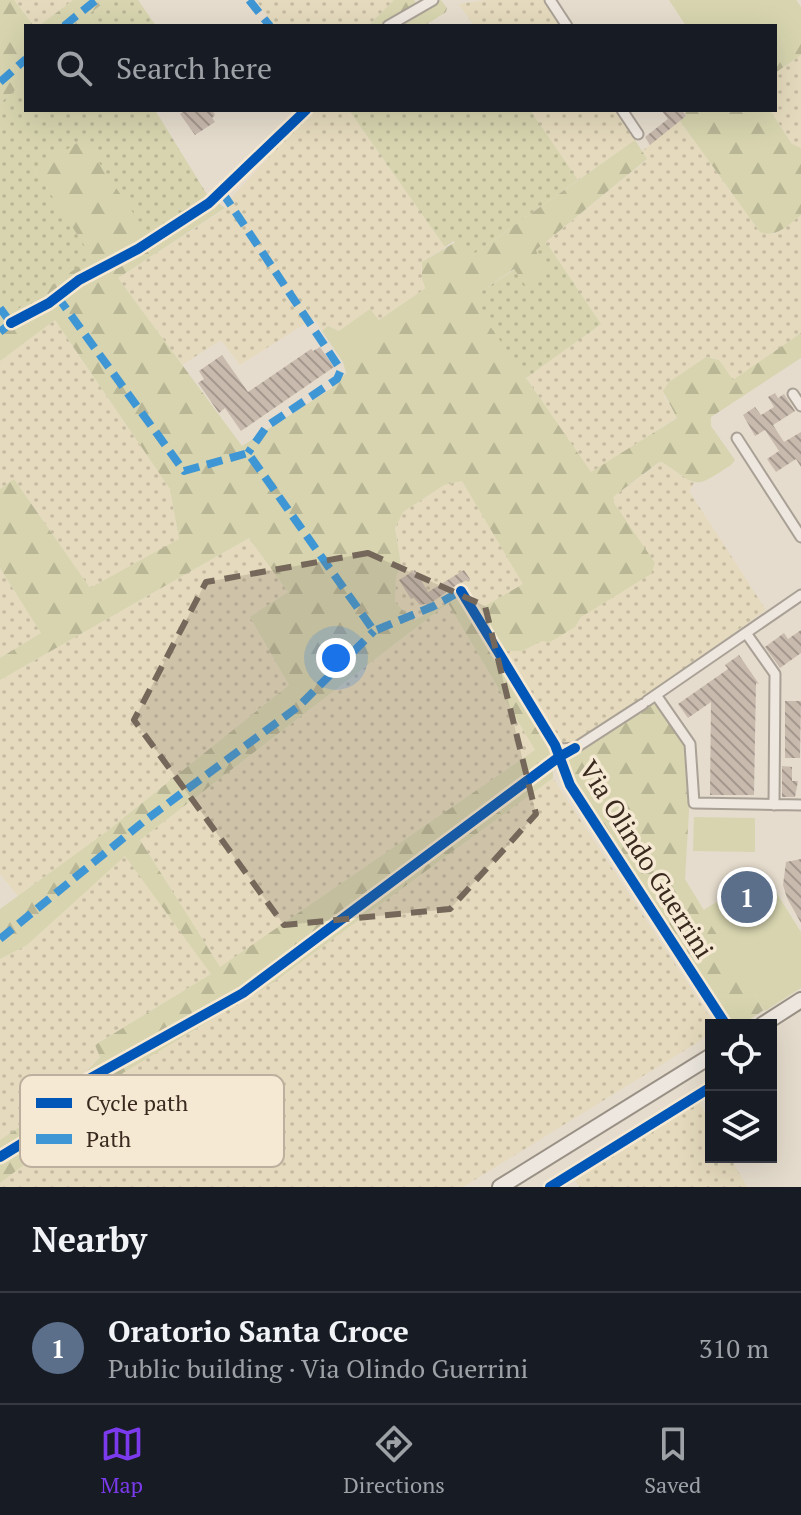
<!DOCTYPE html>
<meta charset="utf-8">
<style>
:root{--surface:#171b24;--page:#20242c;--text:#f1f3f6;--muted:#9ea1a6;--line:#363941;--accent:#7c3aed}
body{margin:0;font-family:"PT Serif",serif;background:var(--page);color:var(--text)}
.controls{position:absolute;right:24px;bottom:24px;display:grid;overflow:hidden;border-radius:0px;box-shadow:0 8px 32px #0002}
.controls button{width:72px;height:72px;display:grid;place-items:center;padding:0;border:0;border-bottom:2px solid var(--line);background:var(--surface);color:var(--text);font:40px sans-serif}
.you{position:absolute;left:336px;top:658px;width:28px;height:28px;margin:-20px;border:6px solid #fff;border-radius:50%;background:#1a73e8;box-shadow:0 0 0 12px #1a73e833}
.badge{display:grid;place-items:center;width:52px;height:52px;border-radius:50%;background:var(--accent);color:#fff;font-size:26px;font-weight:700}
.pin{position:absolute;translate:-50% -50%;border:4px solid #fff;box-shadow:0 2px 8px #0006}
.list{margin:0;padding:0;list-style:none}
h2{display:flex;justify-content:space-between;align-items:center;height:104px;margin:0;padding:0 32px;font-size:34px}
h2 small{font-size:26px;font-weight:400;color:var(--muted)}
.list li{display:grid;grid-template-columns:52px 1fr auto;gap:24px;align-items:center;box-sizing:border-box;height:112px;padding:0 32px;border-top:2px solid var(--line)}
.list b{display:block;font-size:30px;white-space:nowrap}
.list p{margin:0;font-size:26px;white-space:nowrap;color:var(--muted)}
.list em{font-size:26px;font-style:normal;color:var(--muted)}
.icon{flex:none;width:44px;height:44px;fill:none;stroke:currentColor;stroke-width:2;stroke-linecap:round;stroke-linejoin:round}
.map{position:relative;flex:none;width:801px;height:1187px;overflow:hidden}
.search{position:absolute;background:var(--surface);box-shadow:0 8px 32px #0002;left:24px;right:24px;top:24px;height:88px;display:flex;align-items:center;gap:20px;box-sizing:border-box;padding:0 28px;border-radius:0px;color:var(--muted);font-size:30px}
.sheet{height:216px;background:var(--surface)}
nav{display:flex;justify-content:space-around;align-items:center;box-sizing:border-box;height:112px;border-top:2px solid var(--line);background:var(--surface);font-size:22px;color:var(--muted)}
nav a{display:grid;justify-items:center;gap:4px}
nav .on{color:var(--accent)}
.map>svg:first-child{display:block}
.farmland{fill:url(#farmland-dots)}
.grass{fill:url(#grass-dots)}
.forest{fill:url(#forest-firs);fill-rule:evenodd}
.garden{fill:#d7d4af}
.building{fill:url(#building-back-hatch)}
.lines{fill:none;stroke-linecap:round;stroke-linejoin:round}
.street-casing{stroke:#aaa196;stroke-width:13}
.secondary-casing{stroke:#9a9186;stroke-width:18}
.street{stroke:#ede7df;stroke-width:9}
.secondary{stroke:#ede7df;stroke-width:14}
.quiet{stroke:#3e96d5;stroke-width:8;stroke-dasharray:16 8;stroke-linecap:butt}
.cycleway-casing{stroke:#f6e9d3;stroke-width:15}
.cycleway{stroke:#0057b8;stroke-width:10}
.marked{fill:#75685b;fill-opacity:0.2;stroke:#75685b;stroke-width:6;stroke-dasharray:16 10;stroke-linejoin:round}
.labels{text-anchor:middle;dominant-baseline:central;stroke-width:7;stroke-linejoin:round;paint-order:stroke}
.street-label{font-size:26px;fill:#39291e;stroke:#f6e9d3}
.key{fill:#f6e9d3;stroke:#bdaf9d;stroke-width:2}
.key-label{font-size:22px;fill:#39291e}
</style>
<div class="map">
<svg width="801" height="1187" viewBox="0 0 801 1187">
<defs>
<pattern id="farmland-dots" width="8" height="8" patternUnits="userSpaceOnUse" patternTransform="scale(2)"><rect width="8" height="8" fill="#e5dabd"/><path d="M2 2h.1M6 6h.1" fill="none" stroke="#c5bba2" stroke-width="1.8" stroke-linecap="round"/></pattern>
<pattern id="grass-dots" width="8" height="8" patternUnits="userSpaceOnUse" patternTransform="scale(2)"><rect width="8" height="8" fill="#d7d4af"/><path d="M2 2h.1M6 6h.1" fill="none" stroke="#b9b696" stroke-width="1.8" stroke-linecap="round"/></pattern>
<pattern id="forest-firs" width="22" height="20" patternUnits="userSpaceOnUse" patternTransform="scale(2)"><rect width="22" height="20" fill="#d7d4af"/><path d="M5 1l3.5 6h-7zM16 11l3.5 6h-7z" fill="#b9b696"/></pattern>
<pattern id="building-back-hatch" width="6" height="6" patternUnits="userSpaceOnUse" patternTransform="scale(2)"><rect width="6" height="6" fill="#c9baae"/><path d="M-1 5l2 2M0 0l6 6M5-1l2 2" fill="none" stroke="#a4978d"/></pattern>
</defs>
<rect width="100%" height="100%" fill="#e5dccd"/>
<path class="farmland" d="M14,0H73L39,26H34Z
M256,0H394L368,26H274Z
M486,0H546L563,26H474L459,4Z
M801,55V148L793,145L770,110H775V73Z
M312,110H349L445,247L422,262L421,270L426,288L379,320L370,309L339,331L328,326L322,331L314,318L240,365L221,340L182,365L118,278L225,209L234,195Z
M530,110H616L635,140L578,180Z
M680,121L760,232L775,234L801,215V333L732,381L719,360L706,357L669,382L664,397L677,417L591,473L526,378L601,324L546,242L647,160L642,151Z
M55,320L170,489L179,540L90,588L14,479L0,489V361Z
M661,462L694,483L689,491L766,610L580,742L564,745L556,739L502,651H522L579,622L614,503L613,497Z
M462,481L524,584L470,615L460,598L449,604L535,750L220,968L140,840L443,607L413,621L395,602L396,577L401,565L395,528L403,512L444,485Z
M249,538L288,592L250,617L289,685L106,832L18,896L0,874V680Z
M0,568L41,633L0,658Z
M553,778L715,1025H711V1034L463,1187H0V1183L82,1121L123,1073L274,982Z
M125,855L211,974L95,1045L100,1056L58,1101L0,1140V959L27,945Z
M698,1100L711,1123V1157H730L747,1187H579L572,1176Z"/>
<path class="grass" d="M108,0H138L156,26H90L94,23L89,14Z
M26,81V110H155L208,196L146,233L83,140L35,170L93,257L14,312L0,290V103Z
M349,110H530L578,180L471,256L453,241L445,247Z
M546,242L601,324L526,378C510,356 478,321 477,294L537,255L536,250Z"/>
<path class="forest" d="M0,0H14L34,26H26V81L0,103Z
M73,0H108L89,14L94,23L90,26H39Z
M394,0H414L421,11L441,0L447,8L446,12L424,26H368Z
M801,28V55L775,73V47Z
M684,110H770L792,144L801,148V215C789,224 776,239 760,232L680,121L686,116Z
M83,139L146,232L208,196L225,208L118,278L242,446L332,388L346,373L343,362L430,300L422,279V262L459,240L471,256L635,140L647,159L536,250L545,277L526,286L514,269L477,294L483,316L591,472L677,418L663,391L669,382L706,357L719,360L733,380L801,333V358L711,417V426L735,460L731,465C692,490 700,487 662,462L658,463L613,497L614,503L655,563L651,574L581,617L575,627L550,642L542,641L522,651H496L552,750L553,778L274,982L123,1073L82,1121L0,1183V1140L59,1101L100,1057L95,1045L211,974L125,856L27,945L0,959V909L106,832L289,685L250,617L288,592L249,538L0,680V658L41,633L0,568V489L14,479L90,588L179,539L170,489L55,320L0,361V290L15,311L92,257L35,170ZM462,481L523,584L471,614L460,597L413,621L395,602L396,577L401,565L395,528L403,512L444,485ZM448,603L535,750L220,967L140,840Z
M655,704L661,706L690,750L692,760L685,879L764,1010L741,1025H729L605,828L568,776L563,760L644,708Z"/>
<path class="garden" d="M669,0H796L801,7V28L775,47V26H686Z
M426,288L431,300L343,362L322,331L328,326L339,331L370,309L379,320Z
M694,817L755,818V852L693,851Z
M764,873L801,932V988L765,1011L702,911Z"/>
<path class="building" d="M185,110H212L215,115L212,118L215,122L195,135L180,114Z
M661,110H682L686,116L650,145L645,137L668,119Z
M320,347L334,367L241,431L225,408L219,413L198,383L204,379L199,371L222,355L248,392L311,349L313,351Z
M775,393L778,398L784,394L795,411L773,425L784,442L801,432V467L796,459L776,472L767,459L779,451L765,430L755,436L743,415L755,407L761,415L774,407L768,397Z
M415,570L428,592L464,570L470,579L458,584L431,603L420,605L414,598L411,599L399,580Z
M801,630V653L780,668L765,647L784,633L788,639Z
M739,655L759,684L756,683L754,795H710L711,702L688,718L678,704L728,669L725,665Z
M785,701H801L800,758H785Z
M782,766L792,767V781H798L795,797H782Z
M801,859V923L787,898L783,885L786,862Z"/>
<g class="lines">
<defs>
<path id="street" d="M550,0L567,26
M388,26L433,0
M622,110L638,134
M11,323L49,303L79,280L138,249L209,203L306,110
M793,394L801,406
M737,438L801,537
M461,591L555,745L570,785L726,1025
M746,633L775,674L774,805
M656,695L690,744L694,803L801,805
M647,701L801,595
M555,745L562,749L575,748L643,704"/>
<path id="secondary" d="M762,1025L801,1000
M500,1187L711,1056"/>
</defs>
<use href="#street" class="street-casing"/>
<use href="#secondary" class="secondary-casing"/>
<use href="#street" class="street"/>
<use href="#secondary" class="secondary"/>
<path class="quiet" d="M249,0L270,26
M64,26L96,0
M0,82L26,59
M222,192L341,370L337,379L267,426L248,453
M57,296L184,471L248,453L374,631L434,606L461,591
M0,308L11,323L0,332
M0,939L143,822L299,706L374,631"/>
<defs>
<path id="cycleway" d="M11,323L49,303L79,280L138,249L209,203L306,110
M461,591L555,745L570,785L726,1025
M0,1157L34,1136L87,1080L243,993L559,757L575,748
M550,1187L711,1087"/>
</defs>
<use href="#cycleway" class="cycleway-casing"/>
<use href="#cycleway" class="cycleway"/>
</g>
<path class="marked" d="M368,553L485,606L536,814L450,909L284,925L134,720L206,582Z"/>
<g class="labels">
<g class="street-label">
<text transform="translate(647 859) rotate(58)">Via Olindo Guerrini</text>
</g>
</g>
<rect x="20" y="1075" width="264" height="92" rx="12" class="key"/>
<rect x="36" y="1098" width="36" height="10" fill="#0057b8"/>
<rect x="36" y="1134" width="36" height="10" fill="#3e96d5"/>
<g class="key-label">
<text x="86" y="1111">Cycle path</text>
<text x="86" y="1147">Path</text>
</g>
</svg>
<div class="controls">
<button><svg class="icon" aria-label="locate" viewBox="0 0 24 24"><circle cx="12" cy="12" r="6"/><path d="M12 2v4M12 18v4M2 12h4M18 12h4"/></svg></button>
<button><svg class="icon" aria-label="layers" viewBox="0 0 24 24"><path d="M12 4l9 5-9 5-9-5zM3 14l9 5 9-5"/></svg></button>
</div>
<div class="you"></div>
<div class="pin badge" style="left:747px;top:897px;background:#5c6f8a">1</div>
<div class="search"><svg class="icon" aria-label="search" viewBox="0 0 24 24"><circle cx="10" cy="10" r="6"/><path d="M15 15l6 6"/></svg>Search here</div>
</div>
<section class="sheet">
<h2>Nearby<small></small></h2>
<ul class="list">
<li><span class="badge" style="background:#5c6f8a">1</span><div><b>Oratorio Santa Croce</b><p>Public building · Via Olindo Guerrini</p></div><em>310 m</em></li>
</ul>
</section>
<nav>
<a class="on"><svg class="icon" aria-label="map" viewBox="0 0 24 24"><path d="M3 6l6-2 6 2 6-2v14l-6 2-6-2-6 2zM9 4v14M15 6v14"/></svg>Map</a>
<a><svg class="icon" aria-label="directions" viewBox="0 0 24 24"><path d="M12 3l9 9-9 9-9-9zM9 14v-3h6M13 9l2 2-2 2"/></svg>Directions</a>
<a><svg class="icon" aria-label="saved" viewBox="0 0 24 24"><path d="M7 4h10v16l-5-4-5 4z"/></svg>Saved</a>
</nav>
